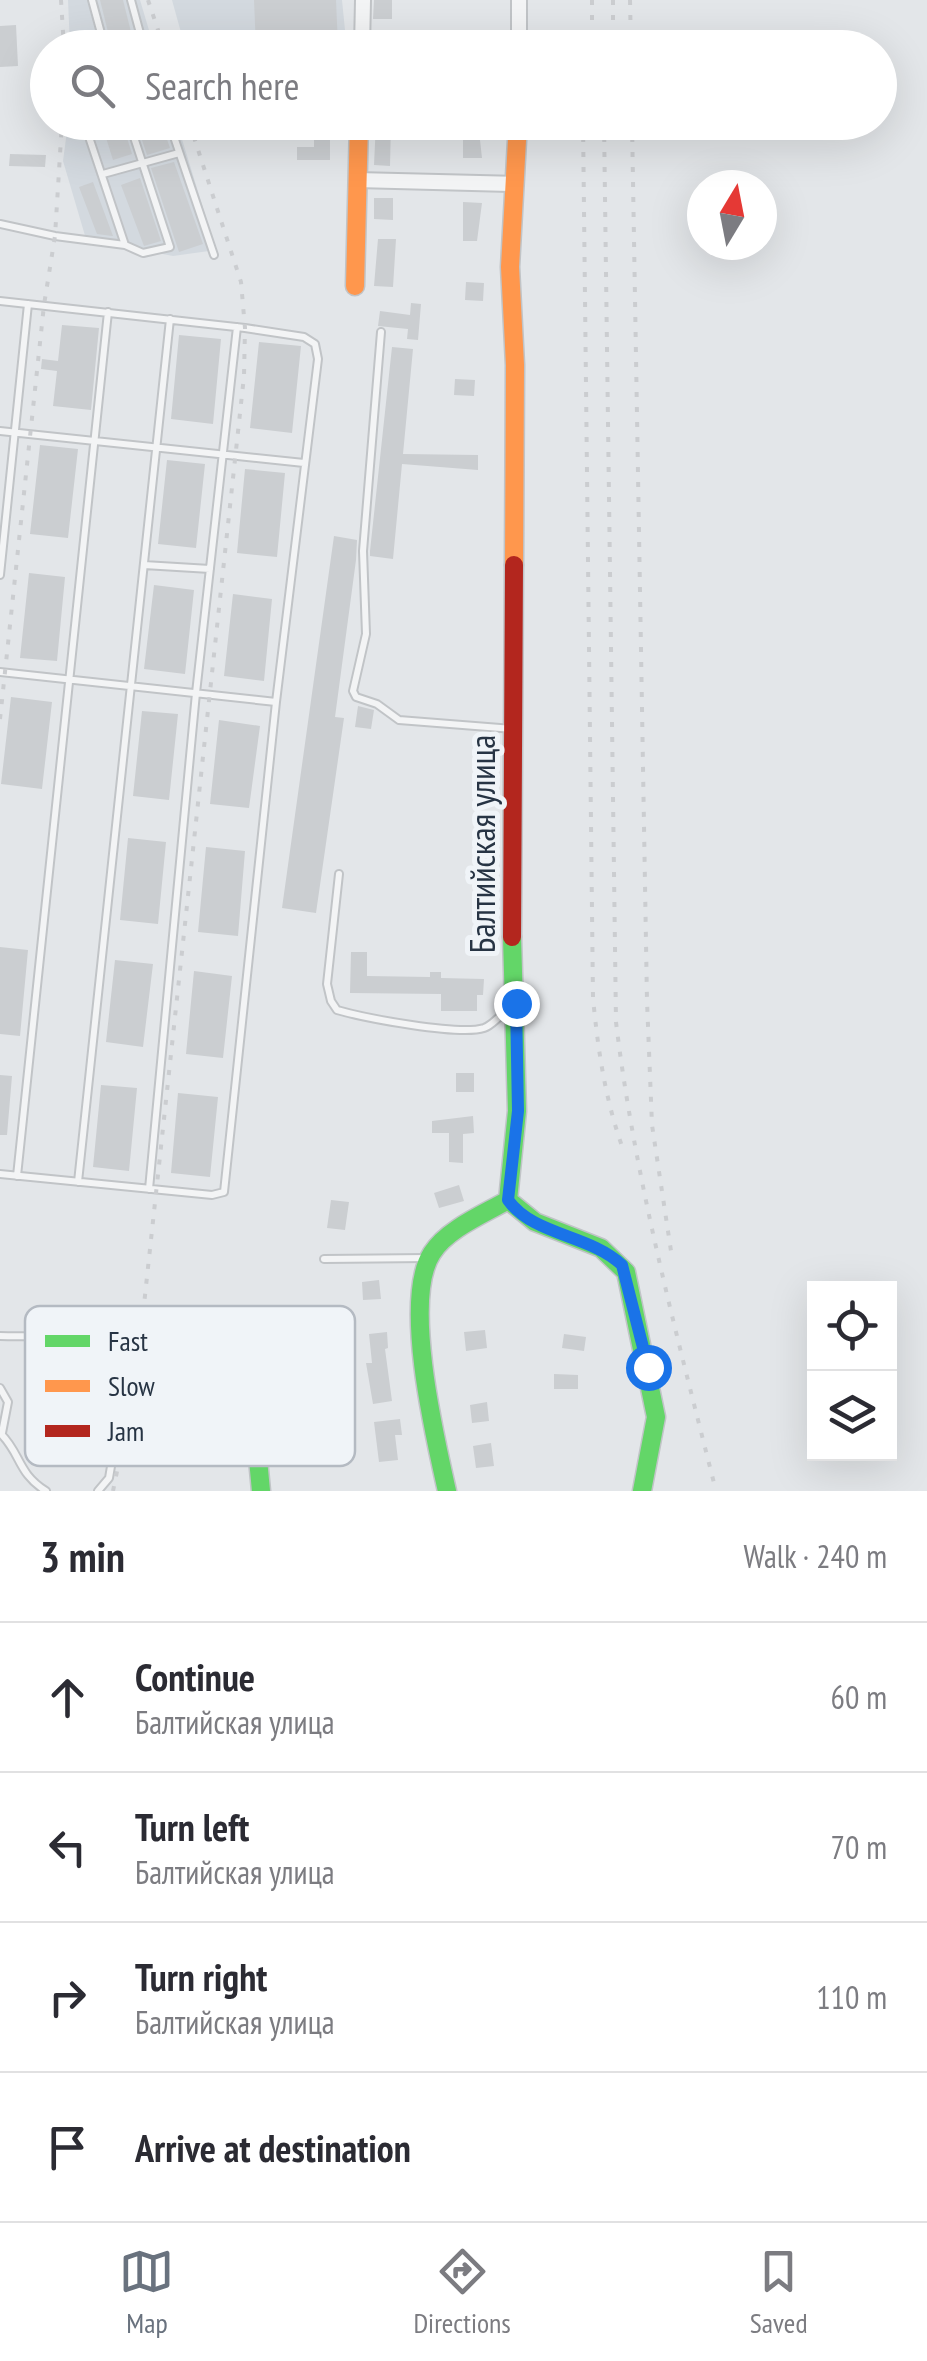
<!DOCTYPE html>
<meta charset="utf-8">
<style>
:root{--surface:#fff;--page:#f7f7f7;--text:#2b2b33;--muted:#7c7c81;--line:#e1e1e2;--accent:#69727e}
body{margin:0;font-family:"PT Sans Narrow",sans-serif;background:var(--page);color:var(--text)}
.controls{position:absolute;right:30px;bottom:30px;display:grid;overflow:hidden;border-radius:0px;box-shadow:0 10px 40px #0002}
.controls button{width:90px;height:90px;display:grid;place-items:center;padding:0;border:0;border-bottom:2px solid var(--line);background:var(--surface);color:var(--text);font:50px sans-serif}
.compass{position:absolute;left:687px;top:170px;width:90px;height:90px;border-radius:50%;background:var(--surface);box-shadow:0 10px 40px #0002;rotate:10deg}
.stop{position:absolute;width:30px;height:30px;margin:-22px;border:8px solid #1a73e8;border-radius:50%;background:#fff}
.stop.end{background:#1a73e8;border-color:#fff;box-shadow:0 2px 10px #0008}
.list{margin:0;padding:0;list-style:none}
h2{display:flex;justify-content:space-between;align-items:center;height:130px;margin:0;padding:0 40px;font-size:42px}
h2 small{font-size:32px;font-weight:400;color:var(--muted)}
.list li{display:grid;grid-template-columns:65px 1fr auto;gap:30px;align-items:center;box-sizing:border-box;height:150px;padding:0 40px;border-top:2px solid var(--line)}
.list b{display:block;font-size:38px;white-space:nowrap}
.list p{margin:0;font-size:32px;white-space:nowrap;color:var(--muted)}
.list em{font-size:32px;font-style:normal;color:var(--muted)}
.icon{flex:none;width:55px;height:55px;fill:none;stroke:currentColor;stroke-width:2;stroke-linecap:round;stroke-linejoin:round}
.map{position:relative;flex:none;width:927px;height:1491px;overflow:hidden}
.search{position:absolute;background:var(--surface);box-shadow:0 10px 40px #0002;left:30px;right:30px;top:30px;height:110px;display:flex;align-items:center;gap:25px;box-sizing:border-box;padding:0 35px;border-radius:55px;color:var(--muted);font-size:38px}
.sheet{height:730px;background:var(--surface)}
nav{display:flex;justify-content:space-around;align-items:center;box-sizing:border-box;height:140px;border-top:2px solid var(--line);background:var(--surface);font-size:28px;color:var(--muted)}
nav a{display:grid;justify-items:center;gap:5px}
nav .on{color:var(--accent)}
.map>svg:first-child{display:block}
.built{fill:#d3d9df}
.building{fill:#cbced1}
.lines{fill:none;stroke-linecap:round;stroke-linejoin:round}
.lane-casing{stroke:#c1c4c7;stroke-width:10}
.street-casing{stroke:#c1c4c7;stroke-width:18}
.fast-casing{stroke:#c1c4c7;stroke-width:21}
.slow-casing{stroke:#c1c4c7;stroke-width:21}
.jam-casing{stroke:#c1c4c7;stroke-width:21}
.lane{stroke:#f3f4f5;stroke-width:6}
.street{stroke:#f3f4f5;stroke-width:14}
.fast{stroke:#63d668;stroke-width:18}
.slow{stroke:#ff974d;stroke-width:18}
.jam{stroke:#b3261e;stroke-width:18}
.rail{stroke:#cbcdd0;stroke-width:4;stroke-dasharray:5 10;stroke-linecap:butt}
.route{stroke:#1a73e8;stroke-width:12}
.labels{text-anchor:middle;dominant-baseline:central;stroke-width:10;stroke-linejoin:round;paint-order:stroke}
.street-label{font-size:35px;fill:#273444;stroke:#f0f4f8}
.key{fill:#f0f4f8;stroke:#b4bac2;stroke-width:2.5}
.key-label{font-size:28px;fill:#273444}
</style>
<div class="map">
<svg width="927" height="1491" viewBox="0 0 927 1491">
<rect width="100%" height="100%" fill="#e3e6e9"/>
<path class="built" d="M68,0H140L154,47H70Z
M172,0H342L346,40L319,47H185Z
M68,123H177L216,250L173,256L86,239L63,161Z"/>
<path class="building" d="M100,0H123L135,48H112Z
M254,0H336L338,46L256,48Z
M374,0H392V19H373Z
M16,25L18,66L0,67V26Z
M101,122H122L132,154L113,160Z
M136,122H161L170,148L147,155Z
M376,122H391L390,166L374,165Z
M463,122H478L482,158H463Z
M314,132H330V160H297V147H314Z
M10,154L46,155L45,167L9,166Z
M174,162L203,244L179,252L151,168Z
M140,178L161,241L144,246L121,185Z
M93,182L113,236H112L97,234L79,187Z
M374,198H393V220L374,219Z
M463,202L482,203L477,241H463Z
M378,239H396L393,287L374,286Z
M466,282L484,283L483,301L465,300Z
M411,303L421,304L418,340L407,339L408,329L378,326L380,311L410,315Z
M62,325L99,328L91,410L53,406L57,371L41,369L42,359L58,361Z
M179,335L221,339L213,424L171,419Z
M259,342L301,346L292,433L250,428Z
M392,347L413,349L403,454L478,455V470L402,464L393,559L370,556V551Z
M455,379L475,380L474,396L454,395Z
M40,445L78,449L68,538L30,534Z
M167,460L205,464L196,548L158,544Z
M245,469L285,473L277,557L237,553Z
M334,536L357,540L356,560L335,717L344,718L316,913L282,908Z
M29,573L65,577L57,661L20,658Z
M154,585L194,590L185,674L144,669Z
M233,594L272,599L264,681L224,676Z
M11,697L52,702L42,789L1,784Z
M358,706L374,710L371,729L355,727Z
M142,711L178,714L169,800L133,796Z
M219,720L260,726L249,808L210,804Z
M128,838L166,842L158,924L120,920Z
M206,847L245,851L238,936L198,932Z
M0,947L28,950L20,1036L0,1034Z
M351,952H367V976L430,977V972H441V978L484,979L483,995H477V1011H441V994L350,993Z
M115,960L153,964L143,1047L106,1042Z
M194,971L232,976L223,1058L186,1054Z
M456,1073H474V1092H456Z
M0,1075L12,1076L7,1135H0Z
M101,1085L137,1088L129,1171L93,1167Z
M178,1093L218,1097L210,1177L171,1173Z
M473,1116L474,1133L463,1134V1163L449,1162V1133H432V1121Z
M459,1185L464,1201L439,1208L434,1193Z
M331,1200L349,1202L345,1230L327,1228Z
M379,1280L381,1299L363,1300L362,1282Z
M485,1330L487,1348L466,1351L464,1332Z
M387,1332L388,1348L385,1349L392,1401L373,1404L366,1363H372L369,1334Z
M564,1334L586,1337L584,1351L562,1348Z
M554,1374L578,1375V1389H554Z
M487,1402L489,1421L472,1423L470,1405Z
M400,1419L402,1435H395L398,1460L379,1462L374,1422Z
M491,1443L494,1466L476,1468L473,1446Z"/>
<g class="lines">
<defs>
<path id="lane" d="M92,0L105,48
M131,0L144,48
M84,122L125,245
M169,122L214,255
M103,174L179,153
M0,224L55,236L125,245L143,253L170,247L129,122
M0,301L245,328L304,337L315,344L318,359L276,702L224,1192L212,1195L0,1174
M381,332L363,551L366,634L353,691L356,697L377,704L399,720L513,729
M0,431L304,463
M144,565L210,569
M0,575L28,304
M0,672L276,702
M339,874L327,984L331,1001L337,1010C365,1018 459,1036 484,1028C495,1024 498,1014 510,1012
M17,1176L108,312
M78,1182L170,319
M149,1189L196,693L237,327
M324,1259L427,1258
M0,1336C26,1337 101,1334 120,1347C126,1351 126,1354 129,1361L109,1478L98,1491
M184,1371C222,1371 222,1390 251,1394
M0,1388L8,1402L2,1433
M0,1433C21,1453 17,1473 46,1491"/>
<path id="street" d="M519,0V48
M362,48L363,0
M357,180L515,184"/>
<path id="fast" d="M512,937L517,1111L508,1200L535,1222L601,1248L626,1272L656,1417L642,1491
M251,1384L261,1491
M447,1491C435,1438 402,1299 432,1253C447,1229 484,1214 508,1200"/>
<path id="slow" d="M355,286L359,122
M514,565L515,365L510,267L518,122"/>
<path id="jam" d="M512,937L514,565"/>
</defs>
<use href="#lane" class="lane-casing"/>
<use href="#street" class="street-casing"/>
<use href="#fast" class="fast-casing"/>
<use href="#slow" class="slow-casing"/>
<use href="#jam" class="jam-casing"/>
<use href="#lane" class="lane"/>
<use href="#street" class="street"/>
<use href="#fast" class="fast"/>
<use href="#slow" class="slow"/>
<use href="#jam" class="jam"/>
<path class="rail" d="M61,0L64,48
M148,0L164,48
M592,0V48
M613,0V48
M630,0L631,48
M583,122L593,998C598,1050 605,1099 623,1149
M604,122L616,1022C635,1181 677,1336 716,1491
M632,122L647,1001L652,1125L671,1251
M0,719L44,305L55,236L62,122
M113,1491L129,1413L143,1314L244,376L245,328L241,282L189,122"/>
</g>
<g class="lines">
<path class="route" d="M516,1003L518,1111L508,1200C534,1236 589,1234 622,1265L648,1367"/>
</g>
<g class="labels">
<g class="street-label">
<text transform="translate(482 844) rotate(-90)">Балтийская улица</text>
</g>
</g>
<rect x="25" y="1306" width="330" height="160" rx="15" class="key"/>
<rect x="45" y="1335" width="45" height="12" fill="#63d668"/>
<rect x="45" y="1380" width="45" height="12" fill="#ff974d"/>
<rect x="45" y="1425" width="45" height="12" fill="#b3261e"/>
<g class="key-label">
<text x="108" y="1351">Fast</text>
<text x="108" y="1396">Slow</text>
<text x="108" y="1441">Jam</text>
</g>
</svg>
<div class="controls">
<button><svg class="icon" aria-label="locate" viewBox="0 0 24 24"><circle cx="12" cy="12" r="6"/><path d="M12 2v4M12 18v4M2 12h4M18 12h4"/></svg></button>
<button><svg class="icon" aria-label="layers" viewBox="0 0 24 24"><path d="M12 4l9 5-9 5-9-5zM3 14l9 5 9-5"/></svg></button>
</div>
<svg class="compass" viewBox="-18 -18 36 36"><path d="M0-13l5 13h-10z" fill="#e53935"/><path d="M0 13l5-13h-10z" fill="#7c7c81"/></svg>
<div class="stop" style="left:648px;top:1367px"></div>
<div class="stop end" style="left:516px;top:1003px"></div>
<div class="search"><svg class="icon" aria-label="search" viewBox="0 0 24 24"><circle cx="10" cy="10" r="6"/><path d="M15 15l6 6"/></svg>Search here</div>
</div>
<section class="sheet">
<h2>3 min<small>Walk · 240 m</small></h2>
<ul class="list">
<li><svg class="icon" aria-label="ahead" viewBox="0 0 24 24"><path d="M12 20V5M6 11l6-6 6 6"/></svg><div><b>Continue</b><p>Балтийская улица</p></div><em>60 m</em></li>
<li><svg class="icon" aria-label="left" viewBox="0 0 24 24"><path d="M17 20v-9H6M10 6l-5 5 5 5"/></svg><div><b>Turn left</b><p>Балтийская улица</p></div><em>70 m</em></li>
<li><svg class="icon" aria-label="right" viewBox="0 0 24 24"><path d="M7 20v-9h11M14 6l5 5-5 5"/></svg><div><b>Turn right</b><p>Балтийская улица</p></div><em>110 m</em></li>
<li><svg class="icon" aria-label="arrive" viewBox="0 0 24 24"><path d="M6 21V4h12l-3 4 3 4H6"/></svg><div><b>Arrive at destination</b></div></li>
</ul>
</section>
<nav>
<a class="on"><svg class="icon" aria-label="map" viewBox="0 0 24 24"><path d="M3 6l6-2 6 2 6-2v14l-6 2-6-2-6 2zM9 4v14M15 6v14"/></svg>Map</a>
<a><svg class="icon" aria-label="directions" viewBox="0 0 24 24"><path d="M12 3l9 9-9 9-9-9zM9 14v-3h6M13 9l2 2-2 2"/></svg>Directions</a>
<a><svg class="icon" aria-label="saved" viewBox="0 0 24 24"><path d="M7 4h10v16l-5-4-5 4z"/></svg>Saved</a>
</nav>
